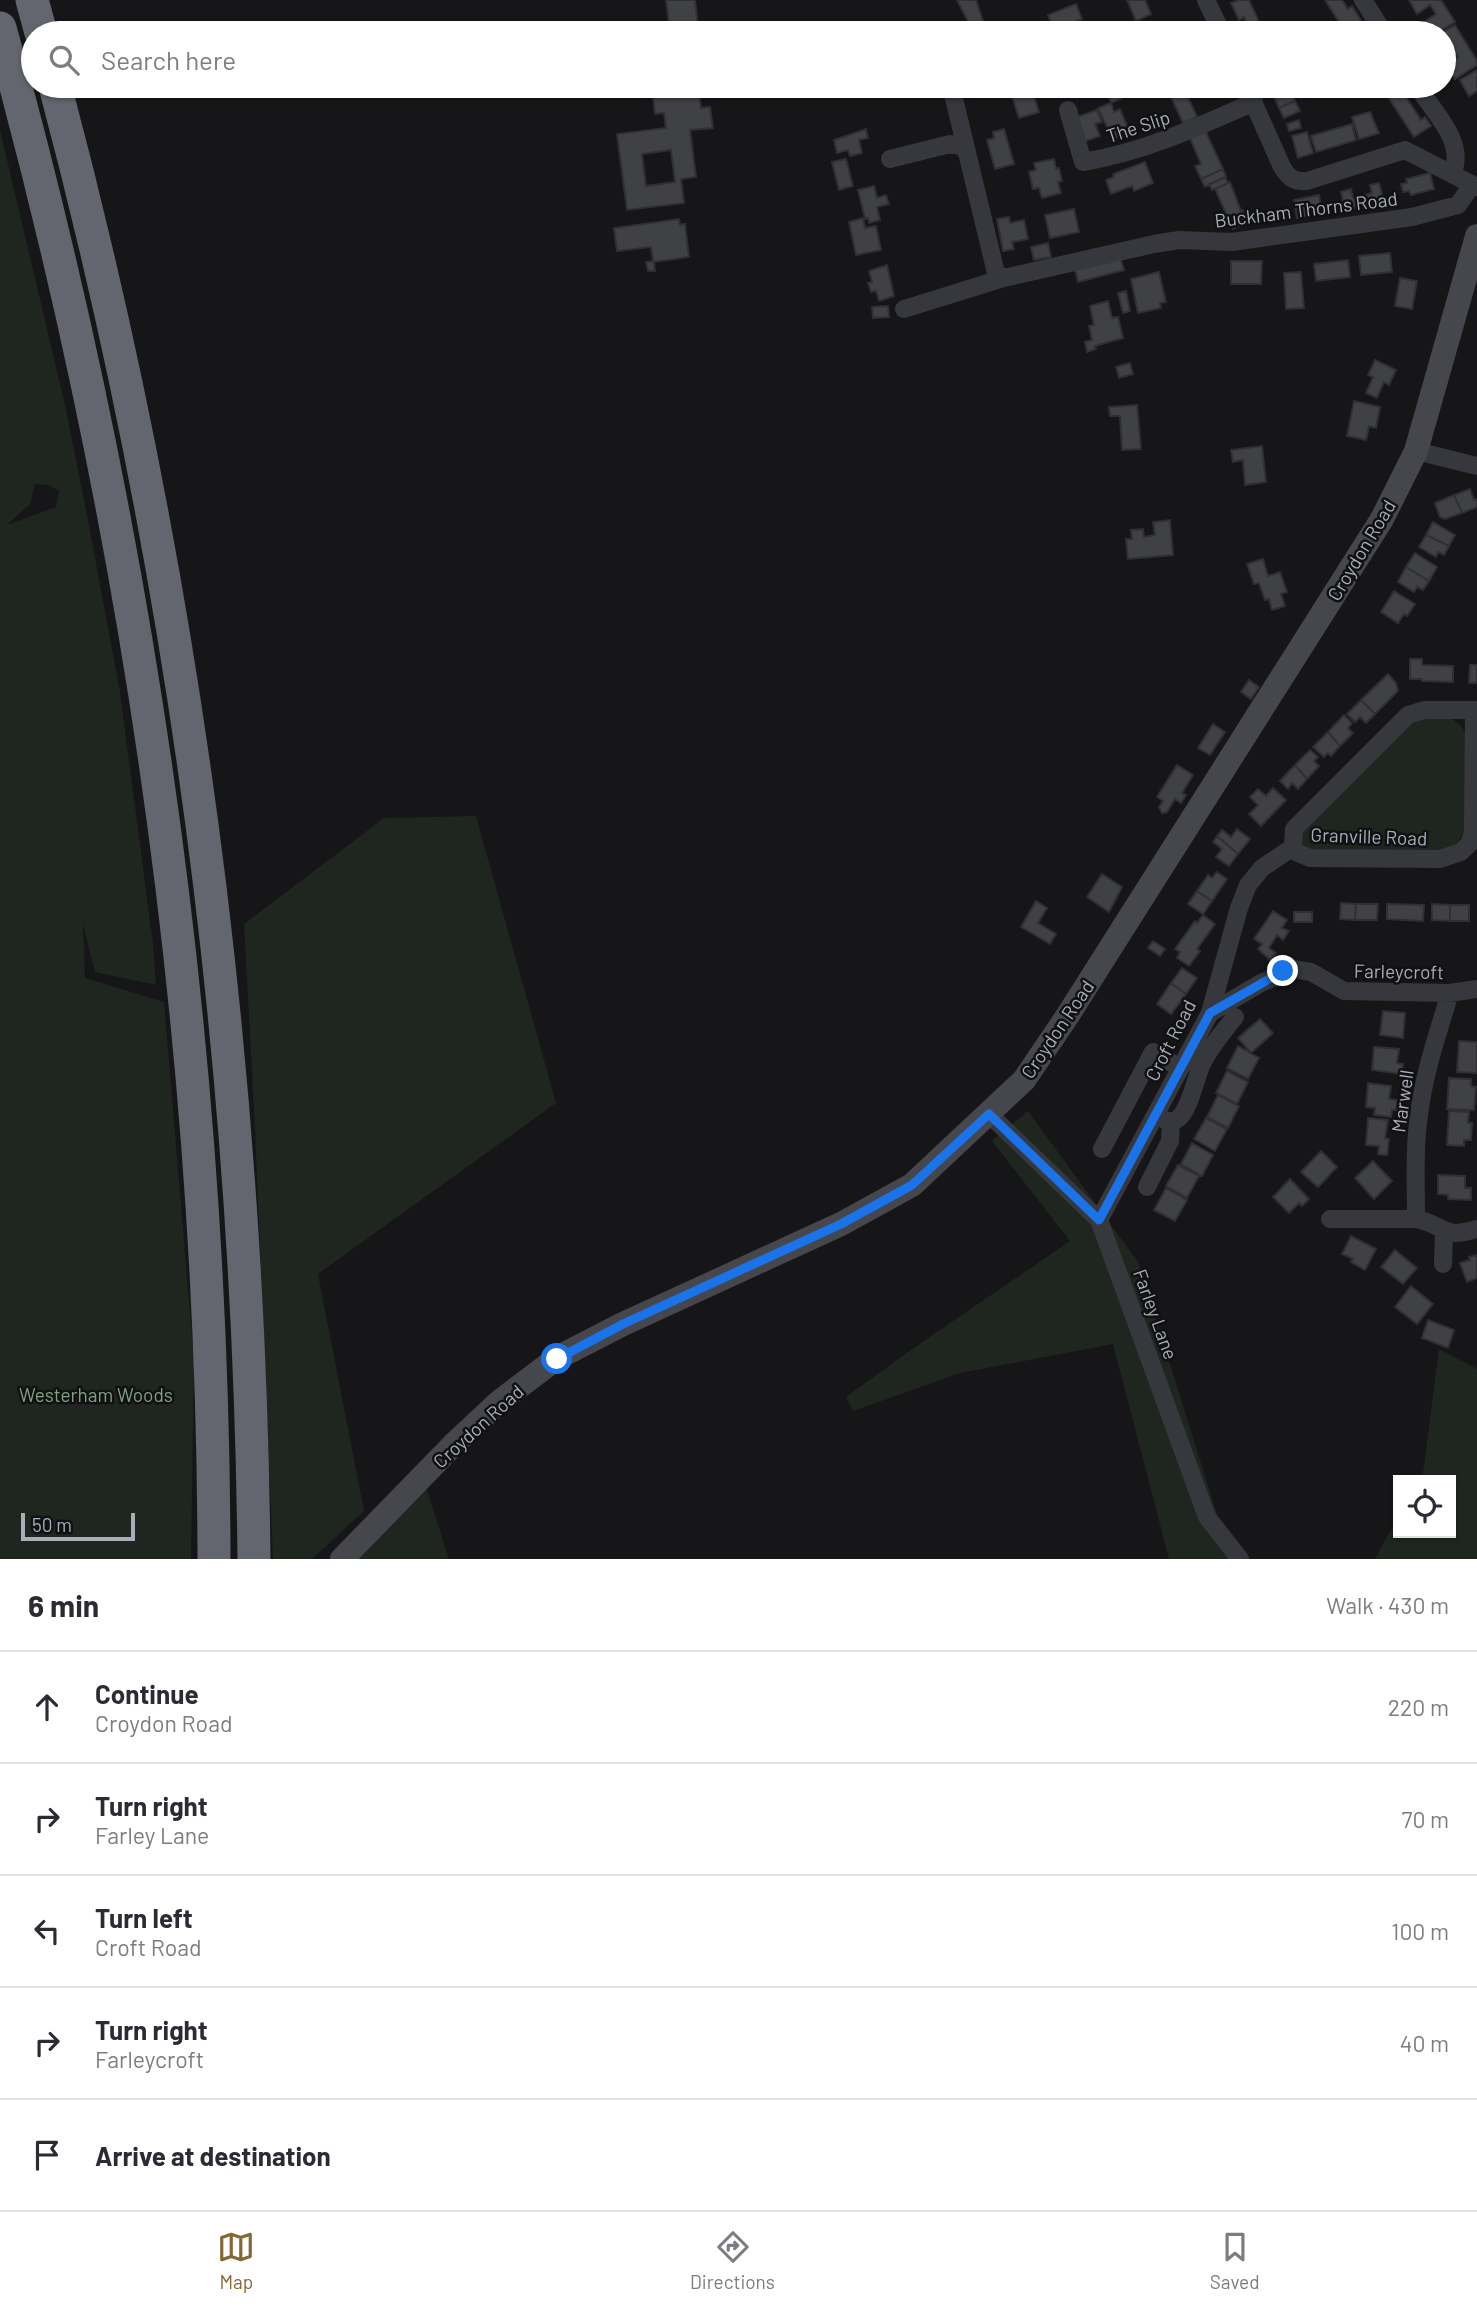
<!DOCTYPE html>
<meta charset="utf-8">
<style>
:root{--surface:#fff;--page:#f2f2f3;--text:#2b2b33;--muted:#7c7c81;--line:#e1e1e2;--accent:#856733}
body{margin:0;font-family:Barlow,sans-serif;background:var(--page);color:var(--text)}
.controls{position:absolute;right:21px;bottom:21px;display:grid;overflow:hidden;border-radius:0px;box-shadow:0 2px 5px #0004}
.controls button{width:63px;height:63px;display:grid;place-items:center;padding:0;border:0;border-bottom:2px solid var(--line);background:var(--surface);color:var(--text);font:35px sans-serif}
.scale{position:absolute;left:21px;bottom:18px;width:114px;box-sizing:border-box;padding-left:7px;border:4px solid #a8adb8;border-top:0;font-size:19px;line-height:24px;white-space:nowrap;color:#a8adb8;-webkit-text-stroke:5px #111113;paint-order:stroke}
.stop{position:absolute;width:21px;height:21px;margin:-16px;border:5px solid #1a73e8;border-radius:50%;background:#fff}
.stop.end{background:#1a73e8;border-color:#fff;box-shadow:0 2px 7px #0008}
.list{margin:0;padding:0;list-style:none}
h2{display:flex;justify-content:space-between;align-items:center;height:91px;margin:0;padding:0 28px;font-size:30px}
h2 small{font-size:23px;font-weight:400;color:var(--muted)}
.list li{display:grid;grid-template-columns:46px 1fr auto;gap:21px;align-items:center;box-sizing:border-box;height:112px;padding:0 28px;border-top:2px solid var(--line)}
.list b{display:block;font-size:26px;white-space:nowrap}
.list p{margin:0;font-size:23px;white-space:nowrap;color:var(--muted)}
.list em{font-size:23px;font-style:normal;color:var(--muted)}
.icon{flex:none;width:38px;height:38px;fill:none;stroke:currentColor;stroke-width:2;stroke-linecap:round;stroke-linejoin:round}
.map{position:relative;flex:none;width:1477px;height:1559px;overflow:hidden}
.search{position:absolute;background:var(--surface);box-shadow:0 2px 5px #0004;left:21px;right:21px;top:21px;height:77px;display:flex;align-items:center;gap:18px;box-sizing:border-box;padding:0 24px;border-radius:38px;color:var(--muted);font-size:26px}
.sheet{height:651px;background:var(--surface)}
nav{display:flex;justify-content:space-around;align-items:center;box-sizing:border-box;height:98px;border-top:2px solid var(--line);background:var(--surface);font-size:19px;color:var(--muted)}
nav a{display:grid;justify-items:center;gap:4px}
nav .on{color:var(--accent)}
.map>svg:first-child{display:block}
.green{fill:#1e261f;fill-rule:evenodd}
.building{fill:#404145;stroke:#303034;stroke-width:2;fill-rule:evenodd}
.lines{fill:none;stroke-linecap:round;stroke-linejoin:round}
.minor{stroke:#37383d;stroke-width:18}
.secondary{stroke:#45474d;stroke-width:24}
.motorway{stroke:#63666e;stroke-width:33}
.route{stroke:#1a73e8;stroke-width:9}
.labels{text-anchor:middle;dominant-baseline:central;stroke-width:5;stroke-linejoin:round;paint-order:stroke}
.street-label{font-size:19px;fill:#a8adb8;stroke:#111113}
.park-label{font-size:19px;fill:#7fa381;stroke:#111113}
</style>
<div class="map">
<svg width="1477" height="1559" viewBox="0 0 1477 1559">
<rect width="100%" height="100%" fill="#161618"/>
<path class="green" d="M0,130L65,405L88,520L120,692L153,944L156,985L95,972L83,924L85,978L164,1002L194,1360L191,1559H0ZM35,484L48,485L59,491L56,507L7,525L30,504Z
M1421,718H1451L1462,727L1468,740L1465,830L1459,841L1449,851L1306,850L1300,841L1302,831L1409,724Z
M476,816L556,1103L318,1274L364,1511L312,1559H273L255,1128L244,924L384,818Z
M1028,1111L1138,1262L1231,1559H1169L1113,1344L960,1373L853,1411L846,1397L905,1354L1070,1241L992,1141Z
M1439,1349L1477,1369V1559H1375L1398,1517V1533H1451V1480H1419L1423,1473Z
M426,1487L449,1559H357Z"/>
<path class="building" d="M666,0H695L698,27L675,30V33H654L670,31Z
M957,0H976L984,24L972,29Z
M1127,0H1145L1151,14L1136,21Z
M1239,0H1249L1264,33H1245L1242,27L1247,25L1244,17L1239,20L1231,3Z
M1325,0H1342L1348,9L1352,6L1362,22L1356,25L1362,33H1346Z
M1409,0H1441L1455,22L1437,33H1429L1422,23L1436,14L1430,5L1417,14Z
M1076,4L1082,19L1054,31L1048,15Z
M1455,25L1477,61V65L1455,79L1446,64L1458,57L1453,48L1444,54V33H1441Z
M1453,48L1458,57L1449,62L1444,53Z
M1477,70V91L1469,96L1460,80Z
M655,86H681L682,94L699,92L701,108L710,107L713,128L690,130L696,177L681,179L684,203L627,210L617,134L666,128L664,113L655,114L653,97H656ZM671,150L675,182L646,186L642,154Z
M1009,86H1036V88L1032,90L1039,112L1019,118Z
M1112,86H1115L1121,99L1111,103L1105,88Z
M1166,86H1183L1197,117L1183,123Z
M1275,86H1295L1297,91L1292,94L1295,101L1279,108L1274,97L1279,94Z
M1381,86H1399L1421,120L1425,117L1431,126L1414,137Z
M1295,101L1300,111L1284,118L1279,108Z
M1111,103L1114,112L1120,109L1130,133L1113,139L1098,108Z
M1097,110L1102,122L1095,124L1100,136L1083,142L1074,118Z
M1370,112L1379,133L1359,139L1352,117Z
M1299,120L1301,128L1289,131L1287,124Z
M1352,124L1356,140L1316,152L1311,136Z
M866,129L868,138L859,140L862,153L850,156L848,150L837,153L834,140Z
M1004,129L1014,164L995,169L987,140L994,138L993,132Z
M1205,130L1223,169L1201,179L1195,166L1201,164L1190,138Z
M1307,132L1313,153L1298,158L1292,136Z
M846,159L853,186L839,190L832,162Z
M1054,159L1056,169L1059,168L1062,181L1058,182L1061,193L1042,198L1039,188L1033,189L1029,172L1036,170L1034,163Z
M1145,162L1153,183L1134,191L1132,186L1111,194L1106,180L1114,177L1113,174Z
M1223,169L1226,177L1205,187L1201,179Z
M1430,173L1434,189L1411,195L1409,191L1403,192L1401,184L1407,183L1406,179Z
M1225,177L1228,183L1212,190L1209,184Z
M1230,182L1241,211L1243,210L1248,222L1233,229L1215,189Z
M1379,183L1384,201L1345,210L1341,192L1351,189L1353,198L1372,193L1370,185Z
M874,186L877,198L886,195L889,204L877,207L880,220L869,223L868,218L865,219L858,190Z
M1319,195L1322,213L1297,218L1294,200Z
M1074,209L1079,232L1050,238L1045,215Z
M1009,217L1010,223L1024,220L1028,239L1012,242L1014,249L1003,251L997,219Z
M863,218L865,228L876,226L881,250L856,255L849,222Z
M679,219L680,225L685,224L689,257L654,262L655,271H648L646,262L653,261L651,247L617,251L614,228Z
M1048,243L1051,257L1034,260L1031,247Z
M1390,253L1392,272L1361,275L1359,256Z
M1120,257L1124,270L1078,282L1075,269Z
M1348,260L1350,277L1316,281L1314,264Z
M1231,261H1262L1261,284H1231Z
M887,265L894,296L879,301L876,291L871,292L868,283L872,282L869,271Z
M1159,272L1166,302L1160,303L1161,308L1138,313L1131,279Z
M1301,272L1304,308L1286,309L1284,273Z
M1400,278L1417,281L1412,309L1395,306Z
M1126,291L1130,311L1123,313L1118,293Z
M1108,301L1112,318L1118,317L1123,338L1095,346L1096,349L1087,352L1085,342L1092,340L1089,326L1094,325L1090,306Z
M888,306L889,317L873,318L872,307Z
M1375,360L1396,370L1389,385L1384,382L1377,398L1366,393L1373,377L1368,375Z
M1130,363L1133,374L1119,378L1116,367Z
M1354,401L1380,407L1376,428L1369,426L1366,440L1347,436Z
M1137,405L1141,449L1122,450L1120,416H1110L1109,407Z
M1262,446L1266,482L1245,485L1243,460L1233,462L1231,450Z
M1470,489L1474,500L1477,499V507L1462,513L1454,495Z
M1454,495L1462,513L1445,519L1440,517L1435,503Z
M1170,520L1173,555L1128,559L1126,539H1132L1131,530L1143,529L1144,537L1155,535L1153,522Z
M1433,522L1455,535L1449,546L1426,535Z
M1426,535L1449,546L1444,555L1438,552L1436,557L1419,547Z
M1415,553L1437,567L1429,581L1406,567Z
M1263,559L1268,576L1280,572L1287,592L1281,594L1285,606L1272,610L1269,599L1265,600L1259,583L1254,584L1247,564Z
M1406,567L1429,581L1423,590L1417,587L1414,592L1398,582Z
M1394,591L1415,604L1407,616L1404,614L1398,623L1381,612Z
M1410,659H1422V665L1453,666V682L1422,681V679H1410Z
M1470,665H1477V683H1469Z
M1388,674L1396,683L1398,691L1375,714L1361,700Z
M1249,680L1259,687L1251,699L1241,692Z
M1361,700L1375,714L1366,723L1360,717L1355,722L1347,714Z
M1344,715L1352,723L1348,728L1353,733L1340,746L1328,732Z
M1213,724L1225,732L1210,755L1198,748Z
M1328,732L1340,746L1331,756L1328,753L1324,757L1313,747Z
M1310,750L1318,757L1314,761L1319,766L1307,779L1295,765Z
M1177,765L1193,775L1182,793L1186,795L1181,803L1175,799L1167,812L1162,813L1159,807L1163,801L1157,797Z
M1295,765L1307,779L1298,789L1292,783L1288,789L1280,781Z
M1273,788L1286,800L1261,826L1249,814L1258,805L1250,797L1258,789L1266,796Z
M1237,829L1250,839L1238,854L1217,836L1222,830L1231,837Z
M1217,836L1238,854L1229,866L1216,857L1222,849L1213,842Z
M1217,872L1227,879L1212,901L1197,891L1208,875L1212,878Z
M1102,874L1122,887L1109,912L1087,897Z
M1197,891L1212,901L1203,914L1188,904Z
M1036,901L1047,908L1038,923L1056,934L1050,944L1021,927Z
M1341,903L1356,904L1355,920L1340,919Z
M1356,904H1378L1377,920H1355Z
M1387,904L1424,905L1423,921L1387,919Z
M1432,904L1450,905V921L1432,920Z
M1450,905H1469V921H1450Z
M1273,911L1287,920L1282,928L1289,931L1283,940L1277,935L1269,948L1276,953L1270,960L1258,949L1262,944L1254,939Z
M1294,912H1312V922H1294Z
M1203,915L1215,924L1197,949L1200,951L1189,966L1177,958L1180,952L1175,949L1195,921L1197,923Z
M1153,941L1165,949L1160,956L1148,948Z
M1182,968L1197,978L1186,994L1171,983Z
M1171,983L1186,994L1171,1014L1157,1004Z
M1383,1011L1405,1013L1403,1038L1380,1035Z
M1260,1019L1273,1033L1251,1053L1238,1038Z
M1459,1041L1477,1042V1073L1457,1072Z
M1238,1046L1259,1058L1248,1079L1227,1068Z
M1374,1047L1399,1049L1397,1063L1403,1064L1402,1074L1372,1070Z
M1227,1071L1248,1082L1237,1104L1216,1093Z
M1449,1078L1471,1079V1086L1476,1087L1474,1110L1447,1109Z
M1368,1083L1391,1086L1389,1099L1397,1100L1396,1110H1392L1391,1117L1374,1115L1375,1108L1366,1107Z
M1218,1095L1239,1106L1228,1128L1207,1117Z
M1449,1111L1469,1112L1468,1123H1472L1471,1140H1464V1146L1447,1145Z
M1206,1118L1227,1129L1215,1151L1194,1139Z
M1368,1118L1388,1120L1385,1138L1389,1139L1387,1155L1378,1154L1379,1146L1366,1145Z
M1192,1143L1213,1155L1202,1176L1181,1164Z
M1321,1151L1337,1167L1318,1187L1301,1172Z
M1373,1161L1392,1181L1374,1199L1355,1178Z
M1178,1165L1199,1176L1187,1198L1166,1186Z
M1438,1175L1465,1176V1188H1471V1200L1448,1199V1195L1438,1194Z
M1290,1179L1309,1199L1302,1206L1299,1203L1289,1213L1273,1197Z
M1166,1188L1187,1200L1175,1221L1154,1210Z
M1351,1236L1376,1249L1365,1270L1351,1262L1353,1259L1342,1254Z
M1395,1250L1417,1268L1403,1284L1381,1267Z
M1477,1255V1278L1467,1282L1460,1263L1470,1260L1469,1257Z
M1411,1286L1433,1304L1417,1324L1395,1307Z
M1428,1320L1454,1330L1448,1348L1422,1338Z"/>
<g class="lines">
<path class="minor" d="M1206,0L1222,33
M1363,0L1384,33
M951,86L996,273L1004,278L1154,244L1179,240L1232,242L1412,217L1458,205L1472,185
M1246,86L1282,167C1289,178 1294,182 1307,181L1405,150L1477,187
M1417,86C1433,111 1467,143 1452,174
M1068,110L1083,162C1144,152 1198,127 1254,102
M890,159L950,144L964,147L967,154
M904,309L1004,278
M1416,451L1477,466
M1474,710L1473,833L1469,844L1461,852L1440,859L1310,858L1298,853L1293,847L1294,829L1408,715L1424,710H1477
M1450,993C1438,1033 1424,1073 1419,1115C1414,1149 1416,1184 1416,1219C1447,1225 1440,1240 1477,1229
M1210,1013L1261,983L1293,969L1311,972L1344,991L1450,993L1477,989
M989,1114L1099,1220L1207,1517L1240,1559
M1155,1115C1161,1118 1170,1124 1176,1120C1189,1113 1195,1080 1201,1066C1209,1048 1223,1032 1235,1017
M1102,1149L1153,1052L1180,1068
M1147,1187L1170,1141L1171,1122
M1330,1219H1416
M1099,1220L1210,1013L1239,908L1248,885L1262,868L1293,847
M1443,1264L1444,1233"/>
<path class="secondary" d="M342,1559L454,1444L499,1402L557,1358L623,1324L841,1224L912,1185L1024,1080L1068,1015L1382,519L1416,451L1477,236"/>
<path class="motorway" d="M32,0L41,33
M0,28C138,527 213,1042 214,1559
M55,86C183,566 249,1062 254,1559"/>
</g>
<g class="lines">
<path class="route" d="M557,1359L623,1324L841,1224L912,1185L989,1114L1099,1220L1210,1013L1283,971"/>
</g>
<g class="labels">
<g class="street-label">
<text transform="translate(1138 126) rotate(-18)">The Slip</text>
<text transform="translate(1306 209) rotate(-7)">Buckham Thorns Road</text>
<text transform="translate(1361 550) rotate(-59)">Croydon Road</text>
<text transform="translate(1369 836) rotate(2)">Granville Road</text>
<text transform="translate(1399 971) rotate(1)">Farleycroft</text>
<text transform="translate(1057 1029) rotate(-56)">Croydon Road</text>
<text transform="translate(1170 1040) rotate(-63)">Croft Road</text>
<text transform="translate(1402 1101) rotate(-82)">Marwell</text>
<text transform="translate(1156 1314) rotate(70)">Farley Lane</text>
<text transform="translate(478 1426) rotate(-42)">Croydon Road</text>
</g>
<g class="park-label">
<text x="96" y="1394">Westerham Woods</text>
</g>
</g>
</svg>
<div class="controls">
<button><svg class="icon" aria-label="locate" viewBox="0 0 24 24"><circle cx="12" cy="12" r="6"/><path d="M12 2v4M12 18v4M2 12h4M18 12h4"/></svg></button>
</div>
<div class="scale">50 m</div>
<div class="stop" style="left:557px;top:1359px"></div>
<div class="stop end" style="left:1283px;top:971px"></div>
<div class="search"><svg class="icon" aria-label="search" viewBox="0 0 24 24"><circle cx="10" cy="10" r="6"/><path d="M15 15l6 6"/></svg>Search here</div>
</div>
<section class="sheet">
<h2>6 min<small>Walk · 430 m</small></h2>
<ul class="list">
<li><svg class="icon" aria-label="ahead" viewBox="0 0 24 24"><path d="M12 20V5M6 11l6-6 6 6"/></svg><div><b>Continue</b><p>Croydon Road</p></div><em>220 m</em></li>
<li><svg class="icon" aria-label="right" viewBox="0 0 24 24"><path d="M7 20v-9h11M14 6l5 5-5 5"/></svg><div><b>Turn right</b><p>Farley Lane</p></div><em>70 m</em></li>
<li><svg class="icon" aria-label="left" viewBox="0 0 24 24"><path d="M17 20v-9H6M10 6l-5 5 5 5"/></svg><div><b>Turn left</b><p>Croft Road</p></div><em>100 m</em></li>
<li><svg class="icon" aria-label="right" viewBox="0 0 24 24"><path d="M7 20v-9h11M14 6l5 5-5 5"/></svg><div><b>Turn right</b><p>Farleycroft</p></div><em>40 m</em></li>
<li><svg class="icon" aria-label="arrive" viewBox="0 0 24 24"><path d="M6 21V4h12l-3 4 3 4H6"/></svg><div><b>Arrive at destination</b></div></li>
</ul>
</section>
<nav>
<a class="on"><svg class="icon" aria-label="map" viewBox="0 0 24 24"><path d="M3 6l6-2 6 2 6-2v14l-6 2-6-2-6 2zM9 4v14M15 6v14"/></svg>Map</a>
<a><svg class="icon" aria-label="directions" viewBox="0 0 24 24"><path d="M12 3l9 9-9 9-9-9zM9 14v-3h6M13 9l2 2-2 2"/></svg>Directions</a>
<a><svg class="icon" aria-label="saved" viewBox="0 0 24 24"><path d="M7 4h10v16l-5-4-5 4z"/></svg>Saved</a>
</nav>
